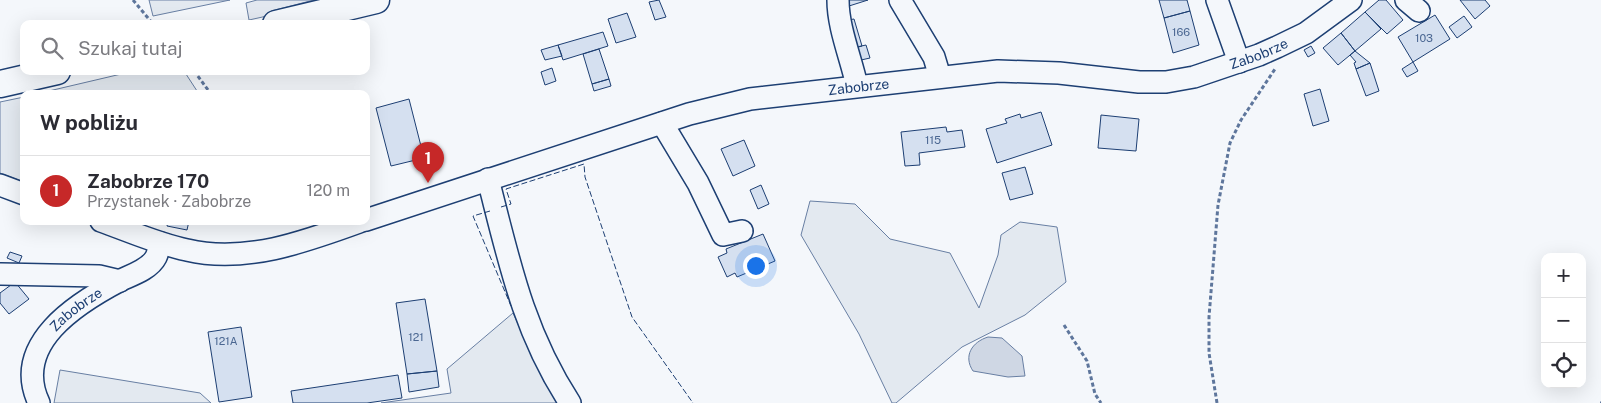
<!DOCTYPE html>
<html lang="pl">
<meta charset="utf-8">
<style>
:root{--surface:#fff;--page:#f7f7f7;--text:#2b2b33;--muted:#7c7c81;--line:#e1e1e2;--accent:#c62828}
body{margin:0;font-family:"Public Sans",sans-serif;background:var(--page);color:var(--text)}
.controls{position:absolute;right:15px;bottom:15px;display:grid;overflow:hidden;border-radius:10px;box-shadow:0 5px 20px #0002}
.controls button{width:45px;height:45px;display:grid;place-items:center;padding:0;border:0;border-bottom:1px solid var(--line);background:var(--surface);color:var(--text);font:25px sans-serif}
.you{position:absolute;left:755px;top:265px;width:18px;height:18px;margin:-12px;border:4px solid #fff;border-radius:50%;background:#1a73e8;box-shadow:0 0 0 8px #1a73e833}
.badge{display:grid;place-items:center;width:32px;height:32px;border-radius:50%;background:var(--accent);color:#fff;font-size:16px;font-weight:700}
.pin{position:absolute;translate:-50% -41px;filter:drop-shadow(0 1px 2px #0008)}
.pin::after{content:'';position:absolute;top:26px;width:18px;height:15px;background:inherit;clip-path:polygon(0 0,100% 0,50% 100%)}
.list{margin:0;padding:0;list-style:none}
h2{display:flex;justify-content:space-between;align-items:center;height:65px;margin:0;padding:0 20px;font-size:21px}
h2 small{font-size:16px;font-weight:400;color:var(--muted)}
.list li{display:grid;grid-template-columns:32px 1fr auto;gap:15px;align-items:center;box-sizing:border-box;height:70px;padding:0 20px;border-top:1px solid var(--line)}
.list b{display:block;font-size:19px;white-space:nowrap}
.list p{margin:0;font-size:16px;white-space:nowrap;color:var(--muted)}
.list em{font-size:16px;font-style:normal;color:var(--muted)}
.icon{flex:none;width:28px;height:28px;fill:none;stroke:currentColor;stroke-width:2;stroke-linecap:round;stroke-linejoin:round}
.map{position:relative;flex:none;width:1601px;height:403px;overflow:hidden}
.search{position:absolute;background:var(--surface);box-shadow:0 5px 20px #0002;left:20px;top:20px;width:350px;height:55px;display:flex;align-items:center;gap:12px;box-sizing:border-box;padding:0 18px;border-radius:10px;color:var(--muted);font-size:19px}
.panel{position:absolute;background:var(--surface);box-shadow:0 5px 20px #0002;left:20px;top:90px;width:350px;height:135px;border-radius:10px}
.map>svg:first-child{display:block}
.green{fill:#e3e9f0;stroke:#687fa3}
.parking{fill:#e3e8f0;stroke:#687fa3}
.water{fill:#cfd7e4;stroke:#687fa3}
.building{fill:#d5e0f0;stroke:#1d3f73}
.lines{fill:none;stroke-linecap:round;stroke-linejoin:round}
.minor-casing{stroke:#1d3f73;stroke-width:24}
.major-casing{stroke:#1d3f73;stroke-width:29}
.path{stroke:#5e769c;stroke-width:3;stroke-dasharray:4 2.5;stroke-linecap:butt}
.minor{stroke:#f4f7fb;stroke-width:21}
.major{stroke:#f4f7fb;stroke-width:26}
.fence{stroke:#1d3f73;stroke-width:1;stroke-dasharray:6 2.5;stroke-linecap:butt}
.labels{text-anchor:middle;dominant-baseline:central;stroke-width:4;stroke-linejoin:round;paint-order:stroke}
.number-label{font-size:11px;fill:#4b6792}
.street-label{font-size:14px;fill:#1d3f73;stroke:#f4f7fb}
</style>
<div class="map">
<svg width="1601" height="403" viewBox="0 0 1601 403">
<rect width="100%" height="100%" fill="#f4f7fb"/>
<path class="green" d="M149,0H230L153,16Z
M134,71H184L199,94H36Z
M24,97V182L0,173V102Z
M810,201L855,204L890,239L950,253L979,308L998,255L1001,235L1020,222L1057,227L1066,282L1025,315L962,347L896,403H892L859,334L801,235Z
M513,313L544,381L558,403H381L451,393L447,369Z
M60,370L200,393L211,403H54Z"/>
<path class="parking" d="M257,0H314L271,11L267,16L249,20L246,3Z"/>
<path class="water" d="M988,337L1002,338L1022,356L1025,376L1008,377L973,371C963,356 972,342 988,337Z"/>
<path class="building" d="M659,0L666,17L655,20L649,2Z
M847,0H868L849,6Z
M1159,0H1187L1190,11L1164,18Z
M1379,0H1386L1403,20L1387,34L1365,12Z
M1460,0H1485L1490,6L1475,19Z
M1190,11L1199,45L1173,53L1164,18Z
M1365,12L1381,29L1355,51L1341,33Z
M627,13L636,37L616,43L608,19Z
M1435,15L1450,39L1413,62L1398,37Z
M1464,16L1472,27L1457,38L1449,27Z
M854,19L862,46L855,48L848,20Z
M603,32L608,46L563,60L558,45Z
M1341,33L1355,51L1338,65L1323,48Z
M558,45L562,56L545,60L541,50Z
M866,45L870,58L861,60L857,47Z
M1311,46L1315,53L1308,57L1304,50Z
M599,49L609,79L592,84L583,54Z
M1355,51L1370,63L1356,69L1354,63L1356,62L1350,55Z
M1413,62L1418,71L1407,77L1402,69Z
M1370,63L1379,91L1366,96L1356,69Z
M552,68L556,81L545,85L541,72Z
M609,79L611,86L594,91L592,84Z
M1320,89L1329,121L1313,126L1304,94Z
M409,99L424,158L391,166L376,108Z
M1041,112L1052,145L997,163L986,129L1007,123L1005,119L1020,114L1021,118Z
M1101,115L1139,119L1136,151L1098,148Z
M946,127L947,132L962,130L965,147L919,153L920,165L905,166L901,132Z
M744,140L755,166L733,176L721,149Z
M1025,167L1033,194L1010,200L1002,173Z
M761,185L769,204L758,209L750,190Z
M168,221H189L187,230L167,226Z
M763,234L775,261L737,277L735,273L727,277L718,257L727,253L726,249Z
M10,252L22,256L19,263L7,258Z
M15,282L29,299L9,314L0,303V293Z
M425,299L437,371L407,374L396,303Z
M241,327L252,397L219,402L208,332Z
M437,371L439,387L409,392L407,374Z
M398,375L402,398L367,403H293L291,391Z"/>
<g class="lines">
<defs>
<g id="minor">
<path d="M838,0C838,28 851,58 857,86"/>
<path d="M900,0L934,57L940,77"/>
<path d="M1217,0L1239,62"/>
<path d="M1406,0L1419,11"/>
<path d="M662,123L698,183L723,235L742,231"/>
<path d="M488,179C509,261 523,331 570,403"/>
<path d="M0,185L24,194"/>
<path id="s1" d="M366,220L689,114L750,99L998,71L1059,73L1139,82H1166L1194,77L1259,55L1277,47L1306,33L1351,0"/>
<path d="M101,221C129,231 158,244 187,250C246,264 307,241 362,221"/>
<path d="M1,274L99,276L120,281"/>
<path id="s2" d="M39,403C11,344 77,303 121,280C132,275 150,269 156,257C158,253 159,247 160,243"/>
</g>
<path id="major" d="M276,24L376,0
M0,84L57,71"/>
</defs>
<use href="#minor" class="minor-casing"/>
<use href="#major" class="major-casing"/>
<path class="path" d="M133,0L153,24
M194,71L211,94
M1064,325L1087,361L1095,394L1101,403
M1217,403L1209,353V317L1218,205L1230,143L1241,120L1275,69
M1600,403H1601"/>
<use href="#minor" class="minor"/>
<use href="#major" class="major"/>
<path class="fence" d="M501,207L511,204L506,189L584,164L585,177L632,317L693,403
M490,211L473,216L511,306"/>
</g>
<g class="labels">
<g class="number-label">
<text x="1181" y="32">166</text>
<text x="1424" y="38">103</text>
<text x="933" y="140">115</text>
<text x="416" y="337">121</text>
<text x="226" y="341">121A</text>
</g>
<g class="street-label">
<text stroke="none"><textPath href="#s1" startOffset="918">Zabobrze</textPath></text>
<text stroke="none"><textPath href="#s1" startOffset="512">Zabobrze</textPath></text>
<text stroke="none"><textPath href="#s2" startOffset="111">Zabobrze</textPath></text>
</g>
</g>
</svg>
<div class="controls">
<button>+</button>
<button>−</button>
<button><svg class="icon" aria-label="locate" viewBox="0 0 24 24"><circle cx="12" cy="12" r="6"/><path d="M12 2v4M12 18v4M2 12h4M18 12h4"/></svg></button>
</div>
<div class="you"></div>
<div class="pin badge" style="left:428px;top:183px">1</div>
<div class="search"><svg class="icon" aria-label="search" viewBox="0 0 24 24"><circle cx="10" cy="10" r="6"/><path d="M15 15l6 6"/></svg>Szukaj tutaj</div>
<section class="panel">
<h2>W pobliżu<small></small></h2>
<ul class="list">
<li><span class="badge">1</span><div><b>Zabobrze 170</b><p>Przystanek · Zabobrze</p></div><em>120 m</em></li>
</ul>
</section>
</div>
